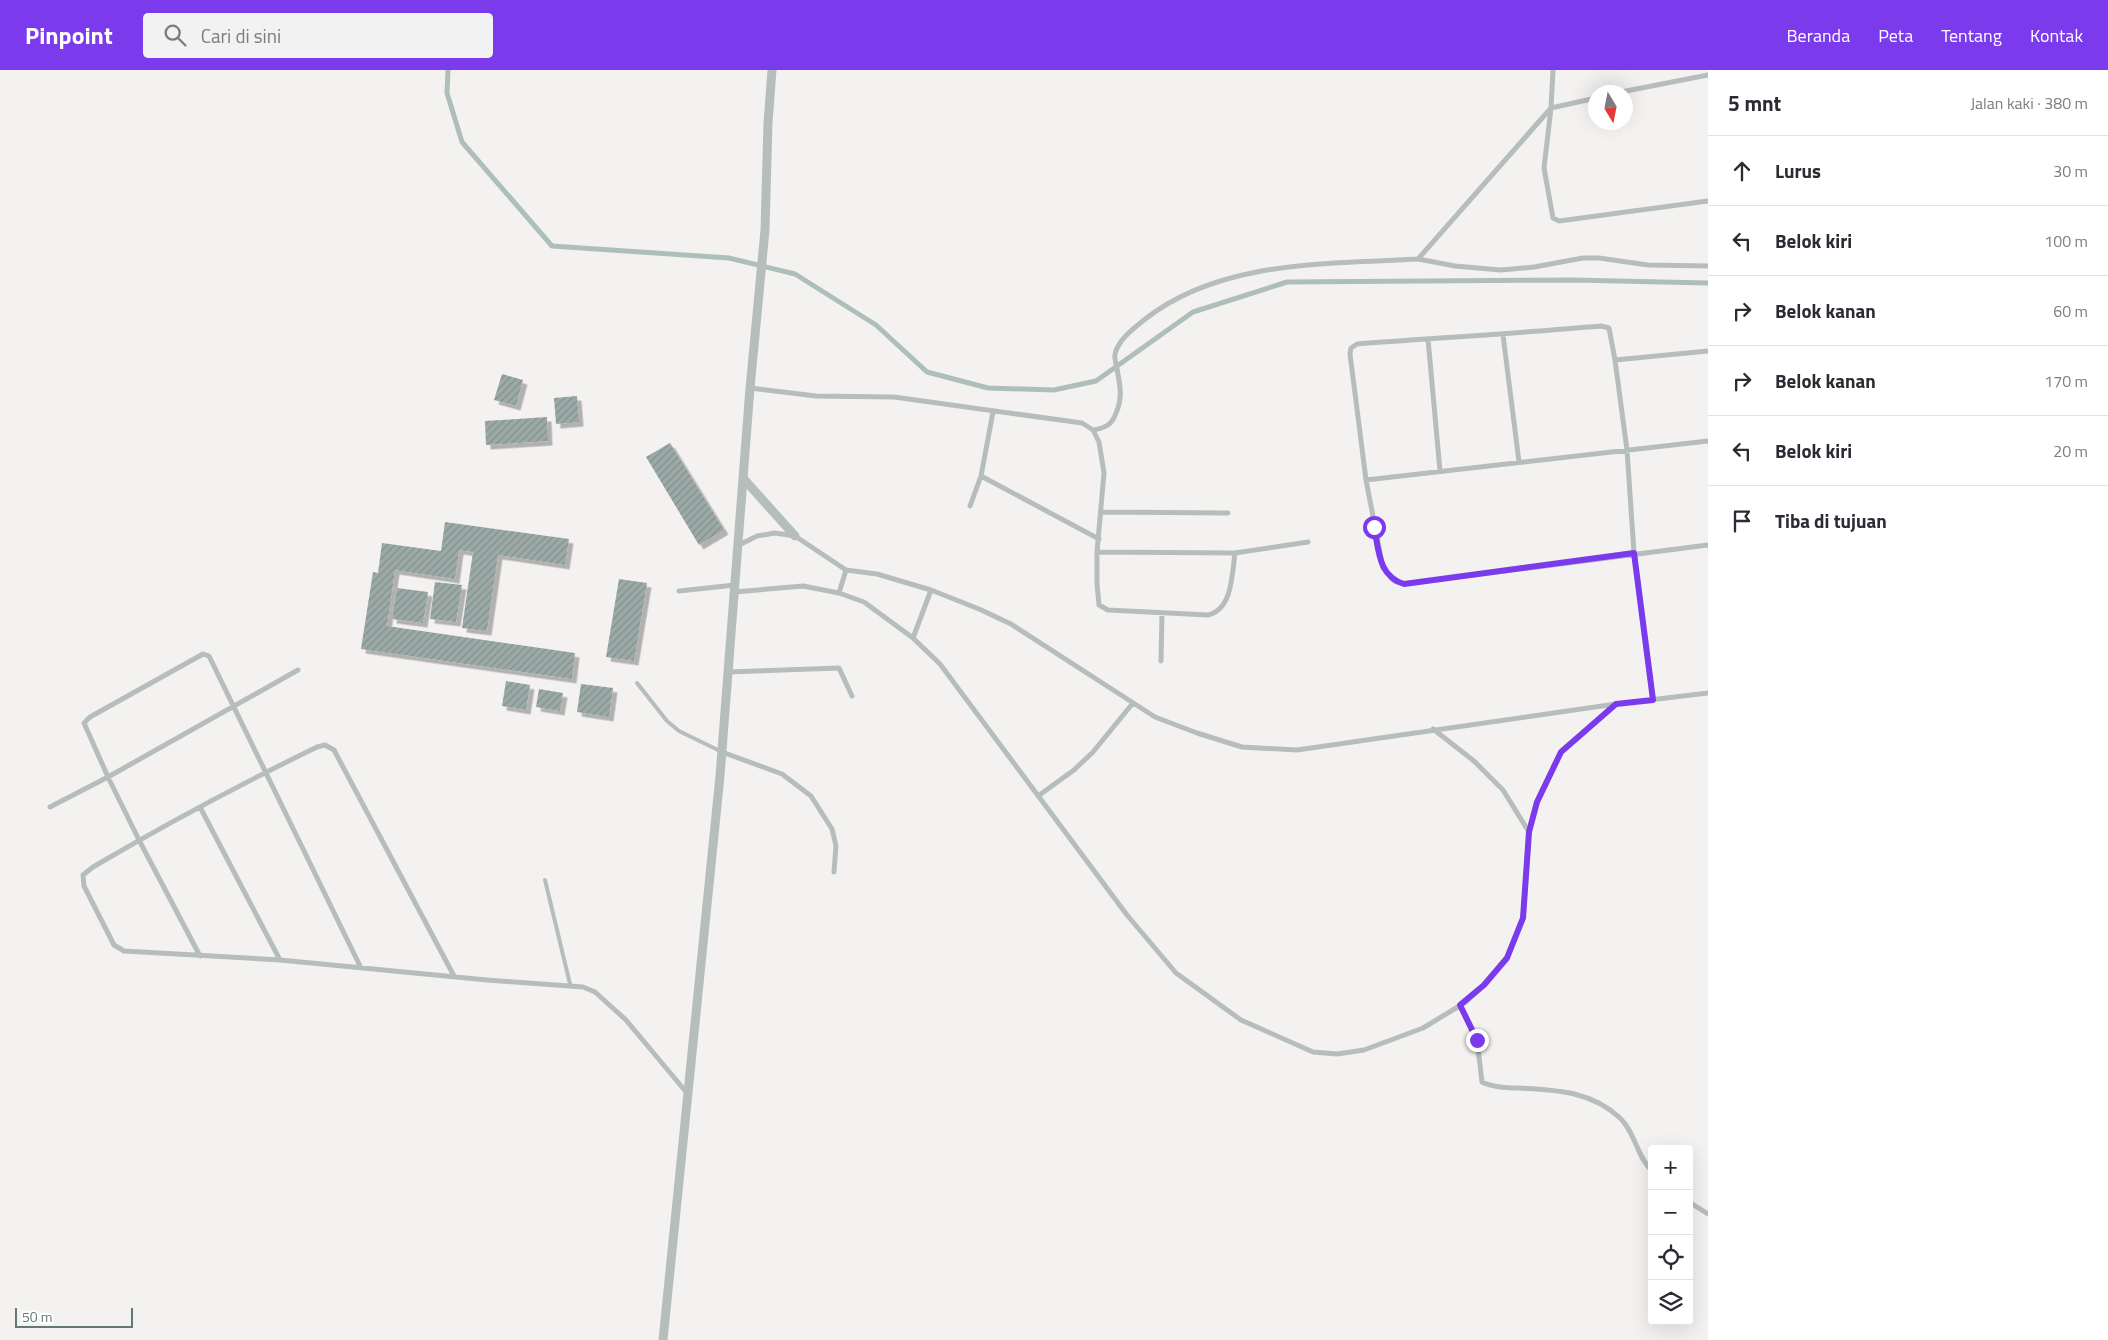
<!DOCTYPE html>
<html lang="id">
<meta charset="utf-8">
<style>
:root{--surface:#fff;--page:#f2f2f3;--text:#2b2b33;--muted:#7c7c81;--line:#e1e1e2;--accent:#7c3aed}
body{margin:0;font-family:"Titillium Web",sans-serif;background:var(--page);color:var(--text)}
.controls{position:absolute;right:15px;bottom:15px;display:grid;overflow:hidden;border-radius:5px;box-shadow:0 5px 20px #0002}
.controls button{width:45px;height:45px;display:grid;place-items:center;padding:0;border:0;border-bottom:1px solid var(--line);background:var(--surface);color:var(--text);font:25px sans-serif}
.compass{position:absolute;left:1588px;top:15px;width:45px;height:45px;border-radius:50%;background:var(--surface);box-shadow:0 5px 20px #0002;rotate:170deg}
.scale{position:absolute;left:15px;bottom:12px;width:118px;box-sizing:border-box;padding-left:5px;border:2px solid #627976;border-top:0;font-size:14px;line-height:18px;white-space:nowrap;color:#627976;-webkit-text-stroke:4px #fff;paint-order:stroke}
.stop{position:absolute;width:15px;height:15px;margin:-11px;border:4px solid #7c3aed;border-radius:50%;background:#fff}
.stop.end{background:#7c3aed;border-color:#fff;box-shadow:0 1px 5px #0008}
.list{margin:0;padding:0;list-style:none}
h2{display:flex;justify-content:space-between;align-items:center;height:65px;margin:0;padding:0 20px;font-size:21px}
h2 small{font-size:16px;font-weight:400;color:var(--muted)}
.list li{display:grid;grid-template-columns:32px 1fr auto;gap:15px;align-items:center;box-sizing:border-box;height:70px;padding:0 20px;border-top:1px solid var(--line)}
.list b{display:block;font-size:19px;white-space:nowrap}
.list em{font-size:16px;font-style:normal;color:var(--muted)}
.icon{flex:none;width:28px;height:28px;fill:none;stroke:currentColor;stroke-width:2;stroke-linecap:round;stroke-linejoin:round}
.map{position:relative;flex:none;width:1708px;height:1270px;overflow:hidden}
header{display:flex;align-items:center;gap:30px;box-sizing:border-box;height:70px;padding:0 25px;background:var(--accent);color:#fff}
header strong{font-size:24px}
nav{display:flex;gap:28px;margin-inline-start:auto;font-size:18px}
.search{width:350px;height:45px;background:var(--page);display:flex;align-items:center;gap:12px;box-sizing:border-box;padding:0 18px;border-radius:5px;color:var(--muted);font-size:19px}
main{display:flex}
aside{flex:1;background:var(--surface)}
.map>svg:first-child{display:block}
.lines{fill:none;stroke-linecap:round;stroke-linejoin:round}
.stream{stroke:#aebfba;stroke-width:5}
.building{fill:url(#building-hatch);filter:url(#shadow)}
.service{stroke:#b6bebd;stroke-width:4}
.minor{stroke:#b6bebd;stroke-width:5}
.tertiary{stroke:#b6bebd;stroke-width:9}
.route{stroke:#7c3aed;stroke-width:6}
</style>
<header>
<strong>Pinpoint</strong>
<div class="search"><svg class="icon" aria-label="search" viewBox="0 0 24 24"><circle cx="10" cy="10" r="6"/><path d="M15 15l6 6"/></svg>Cari di sini</div>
<nav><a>Beranda</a><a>Peta</a><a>Tentang</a><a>Kontak</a></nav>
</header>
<main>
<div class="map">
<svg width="1708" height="1270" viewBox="0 0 1708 1270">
<defs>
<pattern id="building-hatch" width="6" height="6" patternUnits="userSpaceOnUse" patternTransform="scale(1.25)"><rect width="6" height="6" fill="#9caaa7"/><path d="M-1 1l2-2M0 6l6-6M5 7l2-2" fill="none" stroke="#838f8d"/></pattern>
<filter id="shadow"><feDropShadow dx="4.5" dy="4.5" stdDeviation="0" flood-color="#0004"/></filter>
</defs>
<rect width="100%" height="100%" fill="#f4f2f0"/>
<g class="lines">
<path class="stream" d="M448,0L447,23L462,72L552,176L729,188L795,204L876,255L927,302L988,318L1054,320L1096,311L1193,242L1287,212L1572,210L1708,213"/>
</g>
<path class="building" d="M502,304L523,310L516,336L494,330Z
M577,326L579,352L556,354L554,328Z
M547,347L548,371L486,375L485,351Z
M670,373L724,460L699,475L646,387Z
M445,452L569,469L565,495L498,485L487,561L462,558L473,482L459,480L455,509L395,500L387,556L575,583L572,609L361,579L373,502L378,503L382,473L441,481Z
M619,509L647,513L634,591L606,587Z
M435,512L462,515L456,552L430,549Z
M397,518L428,522L423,553L392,549Z
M506,611L530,615L526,640L502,636Z
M581,614L613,618L609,647L577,642Z
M539,619L563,623L560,641L536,637Z"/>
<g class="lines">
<path class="service" d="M637,613L667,651L679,661L722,682
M545,810L570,914"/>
<path class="minor" d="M1553,0L1551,38L1596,28
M1621,22L1708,5
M1418,189L1455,196L1501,200L1534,197L1583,188H1599L1648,195L1708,196
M1503,265L1519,392
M1428,269L1440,401
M1615,290L1708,281
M750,318L816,326L894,327L1082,353L1093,360L1099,372L1104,403L1097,482V514L1099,535L1108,540L1208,545C1233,539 1232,503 1235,483L1097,482
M993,342L981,406L1099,469
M1093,360C1105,358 1112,355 1116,343C1123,328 1120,315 1117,299C1116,294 1114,288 1115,284C1118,270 1134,258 1144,250C1219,190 1327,194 1418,189L1551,38L1544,98L1553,148L1559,151L1708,131
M1366,410L1708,371
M970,436L981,406
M1102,442L1228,443
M737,476L757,466L775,463L795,466L846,500L877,504L931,520L979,539L1011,554L1155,647L1197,663L1242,677L1297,680L1616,634L1708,623
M1235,483L1308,472
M679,521L735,515
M734,522L803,516L839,523L864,532L913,568L940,594L1127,845L1176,903L1241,950L1313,982L1337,984L1364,980L1423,958L1466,932L1484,915L1507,887L1523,848L1529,762L1537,732L1561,682L1616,634
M839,523L846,500
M913,568L931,520
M1161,591L1162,543
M728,602L839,598L852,626
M1653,630L1634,483L1627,380L1615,290L1609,258L1601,256C1520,263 1438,268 1357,274L1351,278L1350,284L1366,410L1383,498L1394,511L1404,514L1708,475
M1433,659L1474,691L1503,720L1529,762
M722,682L782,704L811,726L832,759L836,776L834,802
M1038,726L1074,700L1093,682L1133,633
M50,737L108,707L298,600
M200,737L280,890
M200,886L139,770L108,707L84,653L90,647L203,584L209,586L361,898
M454,906L334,680L325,675L317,677C241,714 166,754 93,797L83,805L84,816L114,875L124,881L280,890L487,910L583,917L595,922L626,950L687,1023
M1460,935L1477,970L1482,1012C1492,1017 1507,1018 1519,1018C1556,1020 1591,1021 1620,1048C1635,1062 1637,1087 1652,1101
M1689,1132L1708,1144"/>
<path class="tertiary" d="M743,408L795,466
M663,1270L720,706L750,318L765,160L768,53L772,0"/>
</g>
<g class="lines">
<path class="route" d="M1374,457C1379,480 1378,506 1404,514L1634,483L1653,630L1616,634L1561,682L1537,732L1529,762L1523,848L1507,888L1484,915L1460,935L1477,970"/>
</g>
</svg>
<div class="controls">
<button>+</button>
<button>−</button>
<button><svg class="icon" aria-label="locate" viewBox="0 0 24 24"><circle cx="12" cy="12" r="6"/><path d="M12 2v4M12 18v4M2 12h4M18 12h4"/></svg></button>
<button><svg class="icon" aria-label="layers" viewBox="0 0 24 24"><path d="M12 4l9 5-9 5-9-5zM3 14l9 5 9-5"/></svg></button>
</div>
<svg class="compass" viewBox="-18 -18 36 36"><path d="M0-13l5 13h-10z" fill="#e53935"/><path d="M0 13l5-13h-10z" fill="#7c7c81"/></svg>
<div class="scale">50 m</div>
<div class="stop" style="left:1374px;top:457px"></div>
<div class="stop end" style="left:1477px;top:970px"></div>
</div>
<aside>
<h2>5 mnt<small>Jalan kaki · 380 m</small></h2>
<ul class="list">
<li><svg class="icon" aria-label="ahead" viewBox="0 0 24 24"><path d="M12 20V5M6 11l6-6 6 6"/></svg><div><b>Lurus</b></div><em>30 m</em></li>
<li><svg class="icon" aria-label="left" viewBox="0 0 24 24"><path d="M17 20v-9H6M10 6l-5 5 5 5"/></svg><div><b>Belok kiri</b></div><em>100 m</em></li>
<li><svg class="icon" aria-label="right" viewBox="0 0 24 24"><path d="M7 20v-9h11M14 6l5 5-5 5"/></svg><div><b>Belok kanan</b></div><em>60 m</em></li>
<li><svg class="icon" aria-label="right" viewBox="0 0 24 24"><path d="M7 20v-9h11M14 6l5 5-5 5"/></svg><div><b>Belok kanan</b></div><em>170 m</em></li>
<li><svg class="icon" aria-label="left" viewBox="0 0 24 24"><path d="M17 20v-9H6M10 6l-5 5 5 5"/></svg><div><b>Belok kiri</b></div><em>20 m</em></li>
<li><svg class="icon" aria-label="arrive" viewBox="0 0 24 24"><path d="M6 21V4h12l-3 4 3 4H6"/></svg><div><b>Tiba di tujuan</b></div></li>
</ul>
</aside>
</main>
